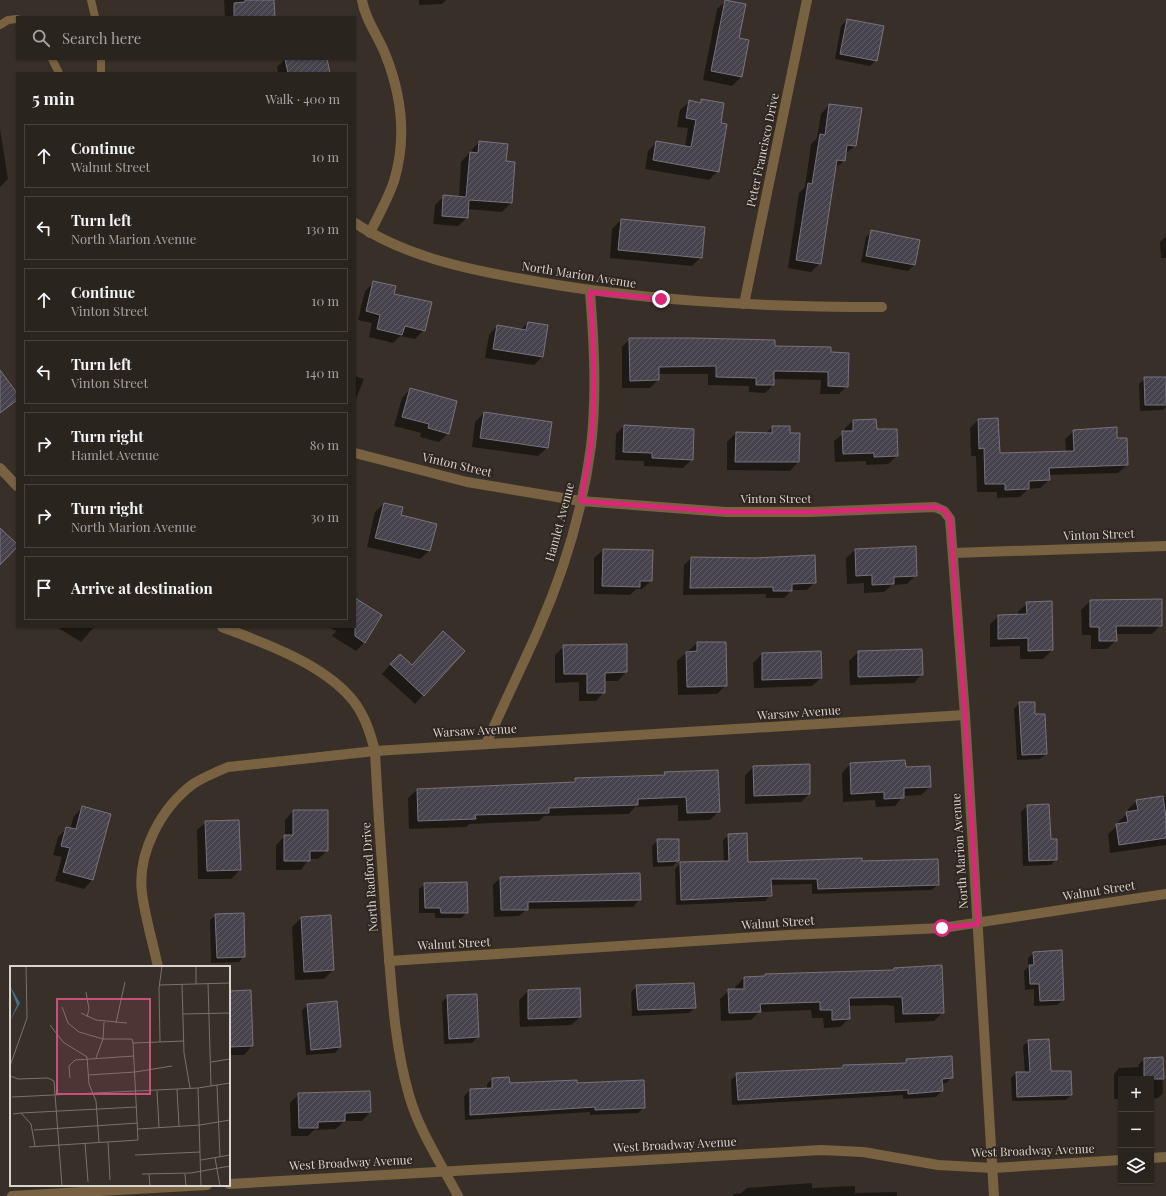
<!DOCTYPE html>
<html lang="en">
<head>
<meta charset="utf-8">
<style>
	:root { --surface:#2a241e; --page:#322c27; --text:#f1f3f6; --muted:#a5a4a4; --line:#46413c }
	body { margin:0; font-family:"Playfair Display",serif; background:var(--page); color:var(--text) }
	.controls { position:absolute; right:12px; bottom:12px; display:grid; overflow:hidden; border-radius:0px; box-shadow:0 1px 3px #0004 }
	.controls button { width:36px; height:36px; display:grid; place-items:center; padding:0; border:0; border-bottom:1px solid var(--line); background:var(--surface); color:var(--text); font:20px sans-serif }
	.stop { position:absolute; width:12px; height:12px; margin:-9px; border:3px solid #db2777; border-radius:50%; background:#fff }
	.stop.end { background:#db2777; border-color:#fff; box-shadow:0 1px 4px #0008 }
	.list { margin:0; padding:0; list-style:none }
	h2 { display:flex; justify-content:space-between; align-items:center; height:52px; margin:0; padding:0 16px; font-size:17px }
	h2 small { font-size:13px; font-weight:400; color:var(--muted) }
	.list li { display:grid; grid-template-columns:26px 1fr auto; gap:12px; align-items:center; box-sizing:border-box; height:64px; margin:0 8px 8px; padding:0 8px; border:1px solid var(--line); border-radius:0px }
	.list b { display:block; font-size:15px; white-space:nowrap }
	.list p { margin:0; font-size:13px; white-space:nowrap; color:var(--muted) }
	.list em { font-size:13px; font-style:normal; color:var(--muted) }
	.icon { flex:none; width:22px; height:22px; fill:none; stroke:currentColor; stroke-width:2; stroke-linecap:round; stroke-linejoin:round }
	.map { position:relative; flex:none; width:1166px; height:1196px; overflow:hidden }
	.search { position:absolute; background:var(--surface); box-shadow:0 1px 3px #0004; left:16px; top:16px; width:340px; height:44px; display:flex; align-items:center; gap:10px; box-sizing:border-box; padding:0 14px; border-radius:0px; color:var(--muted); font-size:15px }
	.panel { position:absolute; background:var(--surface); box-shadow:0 1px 3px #0004; left:16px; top:72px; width:340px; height:556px; border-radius:0px }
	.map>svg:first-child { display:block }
</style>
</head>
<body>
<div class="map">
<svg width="1166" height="1196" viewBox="0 0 1166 1196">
	<defs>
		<pattern id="building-hatch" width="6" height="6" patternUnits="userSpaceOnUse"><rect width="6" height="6" fill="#47434d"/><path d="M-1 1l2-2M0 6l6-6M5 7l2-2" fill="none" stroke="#615d66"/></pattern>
	</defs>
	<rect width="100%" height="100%" fill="#383028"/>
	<!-- shadow -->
	<g fill="#0007">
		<path d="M224,0H273L274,17H225Z"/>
		<path d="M419,0H446L442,4L419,5Z"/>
		<path d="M726,1L738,38L748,40L741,77L732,86L703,80L717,9Z"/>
		<path d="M847,20L876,60L870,66L835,59L841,26Z"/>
		<path d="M285,59H326L329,73H278L277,67Z"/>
		<path d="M702,100L720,123L718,171L709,180L645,169L648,151L657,142L685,147L688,128L677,127L680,110L689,102L699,103Z"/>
		<path d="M829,105L855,146L845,154L844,161L834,169L820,263L811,272L788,268L799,193L805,187L811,144L817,138L821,114Z"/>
		<path d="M0,129L8,179L0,187Z"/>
		<path d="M479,142L505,162L514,163L511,203L502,212L467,209V218L458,226L433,224L435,205L444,196L459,197L461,162Z"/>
		<path d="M621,220L701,257L692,266L610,258L612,229Z"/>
		<path d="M872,232L918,240L914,265L908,271L861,262L866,237Z"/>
		<path d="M1166,236V258H1161L1160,242Z"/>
		<path d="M374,282L393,294L424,330L415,339L400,336L393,343L369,337L372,323L358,320L365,291Z"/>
		<path d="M528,323L542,357L534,365L485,358L489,335L497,326L520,330Z"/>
		<path d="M630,339L774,347L830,353L847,386L839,394H820L821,380L773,379V385L765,393L749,392V386L708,385V374H658V380L650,388H622V347Z"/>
		<path d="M355,376L364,379L355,401Z"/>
		<path d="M1145,378H1166V407L1163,410L1140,411L1139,384Z"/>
		<path d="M410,389L448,433L439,442L420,437L421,433L394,426L402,398Z"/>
		<path d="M484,413L547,448L538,456L472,447L475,422Z"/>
		<path d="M978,420L999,454L1066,453L1065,439L1074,431L1116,439L1127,465L1118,473L1049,475V480L1040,488L1028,489L1020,497L997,498V492H977L976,456H971L970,428Z"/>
		<path d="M853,421L876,430L897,456L888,464L866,465V461L835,462L834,441L845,432L844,429Z"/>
		<path d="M624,426L692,459L683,468L644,466V461L615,460L616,434Z"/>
		<path d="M772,427H789V434L798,462L790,471L727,470V442L736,433L765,434Z"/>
		<path d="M384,504L400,516L435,524L429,551L420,559L367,547L375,512Z"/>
		<path d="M603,550L651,581L642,589H636L630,595L594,594V558Z"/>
		<path d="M855,550L916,575L907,584L892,585L884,592L864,593V583L847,584L846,558Z"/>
		<path d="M691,558L815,582L807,590H792L784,598H766V594L683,595L684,565Z"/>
		<path d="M355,599L365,642L356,651L332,636L336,631L329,627H355Z"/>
		<path d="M1161,600V625L1152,634H1115L1116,640L1107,649H1091V635H1082L1081,610L1090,601Z"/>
		<path d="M1027,603L1052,650L1043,659H1020V646L990,647V624L999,616L1018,615V612Z"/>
		<path d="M57,627H94L81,642Z"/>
		<path d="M697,643L726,685L717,694L678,695L677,661Z"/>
		<path d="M626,645V672L618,681H604V692L596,701H579V682L555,683V655L564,646Z"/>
		<path d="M921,650L922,674L914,683L850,685L849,661L858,652Z"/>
		<path d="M762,654L821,678L812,686L754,688L753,663Z"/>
		<path d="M391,664L423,695L415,704L382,674Z"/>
		<path d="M1019,703L1034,715L1046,754L1040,759L1017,760L1014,709Z"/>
		<path d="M850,764L905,768L930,787L921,795L903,796L895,806L876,807L875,800L843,802L842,773Z"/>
		<path d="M753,767L809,794L801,802L745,804V776Z"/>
		<path d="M665,773L719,811L710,820L678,821V805L635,807L629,814L544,816L539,821L469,824L466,827L409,829L408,798L417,790L571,783L575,779L661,776Z"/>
		<path d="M1166,797V845L1110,853L1108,834L1118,825V822L1128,813V809L1137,801Z"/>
		<path d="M1048,805L1050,840L1056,859L1051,865L1023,866L1021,812L1027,806Z"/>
		<path d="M83,807L110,814L92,880L84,889L55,881L62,857L53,855L58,837L67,828L70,829L74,816Z"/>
		<path d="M293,811L327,851L318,859H309L301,870H276V845L285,836V820Z"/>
		<path d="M206,822L240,870L231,879H198L197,830Z"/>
		<path d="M729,835L747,863L861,862L938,884L932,890L812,894V884L770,885L771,895L765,901L676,905L675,869L680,863L724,862L723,840Z"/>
		<path d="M658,840L678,860L673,866L653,867L652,846Z"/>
		<path d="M500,878L640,899L633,907L527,909L519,916L494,917L493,885Z"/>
		<path d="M425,884L467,912L461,918H435V913H419V889Z"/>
		<path d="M216,915L244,956L239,962L211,963L210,920Z"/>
		<path d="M301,918L333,970L324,979L295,980L292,927Z"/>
		<path d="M1034,953L1063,1000L1057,1005L1034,1006V989L1025,990L1024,971L1028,967V958Z"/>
		<path d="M941,966L943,1012L934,1021L895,1023L894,1006L886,1005L848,1006L849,1019L840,1027L824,1028L823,1018H812L811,1010L759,1012L751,1020L721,1021L720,999L729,990H736L735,987L744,978L763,977L765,975L892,971L894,969Z"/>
		<path d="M637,986L695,1007L689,1013L632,1016L631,992Z"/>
		<path d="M579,989L580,1017L571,1025L520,1027L519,1000L528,991Z"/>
		<path d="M229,992L252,1046L244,1055H229Z"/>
		<path d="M448,996L478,1037L472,1043L444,1044L442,1002Z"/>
		<path d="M307,1005L340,1047L335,1053L306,1055L302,1011Z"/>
		<path d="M1028,1041L1050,1072L1071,1095L1066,1100L1012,1101L1011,1078L1016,1073H1025L1023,1046Z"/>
		<path d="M1162,1058L1163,1093L1158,1098L1151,1099V1079H1121V1099H1114V1074L1119,1068L1139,1067L1138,1065L1144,1059Z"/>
		<path d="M906,1060L952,1077L946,1083H941L942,1091L936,1097L903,1099V1095L732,1105L731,1080L737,1074L840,1069L844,1066L903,1064Z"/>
		<path d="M492,1079L509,1084H576L644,1107L638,1113L590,1115V1112L465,1120L464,1096L470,1090H487V1084Z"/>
		<path d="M299,1094L370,1112L362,1121H344L336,1129L314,1130L308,1136H291L290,1103Z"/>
		<path d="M812,1183V1188L855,1186V1193L897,1192V1196H732L734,1194L741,1193L747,1188Z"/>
	</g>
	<!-- building -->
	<g fill="url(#building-hatch)" stroke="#77737e">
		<path d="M245,0H274L275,17H234V3L245,2Z"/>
		<path d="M725,0L746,4L739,38L749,40L742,77L711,71Z"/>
		<path d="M847,19L884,26L877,61L840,54Z"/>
		<path d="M285,59H327L330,73H288Z"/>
		<path d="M701,99L724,103L721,123L727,124L719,172L653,160L656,141L691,147L696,120L686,118L689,100L701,103Z"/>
		<path d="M829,104L862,108L856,146L847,145L845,161L837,160L821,264L796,260L808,183L812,184L820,134L825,135Z"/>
		<path d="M479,141L508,144L506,161L515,162L512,203L469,200L468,218L442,216L443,195L466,197L470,152L478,153Z"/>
		<path d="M621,219L705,227L702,258L618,250Z"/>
		<path d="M871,230L920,240L915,265L866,256Z"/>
		<path d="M373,281L396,286L394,294L432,302L425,331L405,326L402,335L377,329L380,315L366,311Z"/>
		<path d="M528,322L548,325L543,357L493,349L497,325L526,330Z"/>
		<path d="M629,338H692L775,340V346L831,347V352L849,353L848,387L828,386V372L774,371V385H756V378L716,377V366L659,367V380L630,381Z"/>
		<path d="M0,370L17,393V400L0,413Z"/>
		<path d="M1144,377H1166V405H1145Z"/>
		<path d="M410,388L457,401L449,434L428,428L429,424L402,417Z"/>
		<path d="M484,412L552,422L548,448L480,438Z"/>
		<path d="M998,418L1000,453L1074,451L1073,430L1117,427V438H1127L1128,465L1049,468L1050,480L1029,481V489L1005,490V484H985L984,448L979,449L978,419Z"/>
		<path d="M876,419L877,429H897L898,456L874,457V453L843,454L842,431H853V420Z"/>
		<path d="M624,425L694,429L693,460L652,458V453L623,452Z"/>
		<path d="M772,426H790V433H800L799,462H735L736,432L772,433Z"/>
		<path d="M384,503L403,507L401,515L437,524L430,551L375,538Z"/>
		<path d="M0,528L17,544V547L0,565Z"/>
		<path d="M916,546L917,576L894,577V584L872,585V575L856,576L855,549Z"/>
		<path d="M603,549L653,550L652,581H640V587L602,586Z"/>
		<path d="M815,555L816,583L792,584V591H773V587L690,588L691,557L755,558Z"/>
		<path d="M355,598L382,615L365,643L355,636Z"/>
		<path d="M1162,599V626H1116L1117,641H1099V627H1090V600Z"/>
		<path d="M1052,601L1053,650L1028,651V638L998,639V615L1027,614L1026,602Z"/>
		<path d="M443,631L465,651L424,696L390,664L400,654L412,665Z"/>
		<path d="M697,642H726L727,686L687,687L686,652L697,651Z"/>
		<path d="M627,644V672L605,673V693H587V674H564L563,645Z"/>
		<path d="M922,649L923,675L858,677V651Z"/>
		<path d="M821,651L822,678L762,680V653Z"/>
		<path d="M1019,702H1035V714H1045L1047,754L1022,755Z"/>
		<path d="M905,760L906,767L930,766L931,787L904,788V798L884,799V792L851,794L850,763Z"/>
		<path d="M810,764V794L754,796L753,766Z"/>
		<path d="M718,770L720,812L687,813L686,797L638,799V805L549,808V813L475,815L476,819L418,821L417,789L575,782V778L665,775L664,772Z"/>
		<path d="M1163,796L1166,817V838L1119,845L1116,824L1128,822L1126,812L1138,810L1136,800Z"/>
		<path d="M1049,804L1051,839H1057V860L1029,861L1027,805Z"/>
		<path d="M82,806L111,814L93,880L63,872L70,848L61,846L66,827L76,829Z"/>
		<path d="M293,810H328V851H310V861H284V835H293Z"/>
		<path d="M239,820L241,870L207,871L205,821Z"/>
		<path d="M747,833L748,862L862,858V861L938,859L939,885L818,889L817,879H771L772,896L681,900L680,862L729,861L728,834Z"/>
		<path d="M657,839H679V861L658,862Z"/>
		<path d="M640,873L641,900L528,902V910H501L500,877Z"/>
		<path d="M467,882L468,913H441L440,908H425L424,883Z"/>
		<path d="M244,913L245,957L217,958L215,914Z"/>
		<path d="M331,915L334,970L304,972L301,917Z"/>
		<path d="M1062,950L1064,1000L1040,1001L1039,984H1030L1029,965H1034L1033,952Z"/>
		<path d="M942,965L944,1013L903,1014L902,997H895L849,998L850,1019L832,1020V1010H820V1002L760,1004L761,1012L729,1013L728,989H744V977L765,976V974L894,970V968Z"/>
		<path d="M694,983L696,1008L638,1010L636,985Z"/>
		<path d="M580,988L581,1017L528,1019V990Z"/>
		<path d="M251,990L253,1046L229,1047V991Z"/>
		<path d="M477,994L479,1037L449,1039L447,995Z"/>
		<path d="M337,1001L341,1047L311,1050L307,1004Z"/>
		<path d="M1049,1039L1051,1071H1071L1072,1095L1017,1097L1016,1072H1030L1028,1040Z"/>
		<path d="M952,1056L953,1078L942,1079L943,1091L908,1094V1090L738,1100L736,1073L843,1068V1065L906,1063V1059Z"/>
		<path d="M1163,1057L1164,1079H1144V1058Z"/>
		<path d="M509,1077L510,1083L577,1080V1083L644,1080L645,1108L595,1110V1107L470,1115V1089L492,1088V1078Z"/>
		<path d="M370,1091L371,1112L345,1113V1121L318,1122V1128H299L298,1093Z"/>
	</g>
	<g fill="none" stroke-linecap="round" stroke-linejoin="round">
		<!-- lane -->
		<g stroke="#786241" stroke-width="8">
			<path d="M91,0L95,17"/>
			<path d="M0,25L8,20L17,19"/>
			<path d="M52,59L59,73"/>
			<path d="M101,73V59"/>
		</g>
		<!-- street -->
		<g stroke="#786241" stroke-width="10">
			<path d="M362,0C365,20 379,37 386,56C402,97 407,138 394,181C388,199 378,216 370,233"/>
			<path d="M355,223C403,255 461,268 517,278C638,301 760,307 882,307"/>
			<path d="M744,304L807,0"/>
			<path d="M355,453L467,482L581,501L726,512H810L935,507L944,511L950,519L965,715L994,1196"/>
			<path d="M0,468L17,486"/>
			<path d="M953,553L1166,546"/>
			<path d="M222,627C264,643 321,663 351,698C364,713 370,732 375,751C378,815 383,880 388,945C392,994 395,1047 409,1095C419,1131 441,1163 458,1196"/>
			<path d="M486,744C503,705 522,667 539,628C564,571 583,508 591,446C597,395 594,342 590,292"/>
			<path d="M389,961L788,935L942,928L1166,894"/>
			<path d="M158,967C153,943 145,917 142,893C137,853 161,808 193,784C204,777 216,772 228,767L375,751L965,715"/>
			<path d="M1151,1158L1166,1157"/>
			<path d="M229,1184L821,1150L863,1152L938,1165L993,1168L1121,1160"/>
			<path d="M12,1196L207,1185"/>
		</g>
	</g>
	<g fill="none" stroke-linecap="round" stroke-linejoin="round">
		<!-- route -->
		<path stroke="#db2777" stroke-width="5" d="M661,299L590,292C594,342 596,393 591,444C589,463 584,482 581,501L726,512H810L936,507L944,510L950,519L965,715L978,924L942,928"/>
	</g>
	<g text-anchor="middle" stroke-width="4" stroke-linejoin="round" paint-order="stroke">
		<!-- street labels -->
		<g font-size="12" fill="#d9d4cf" stroke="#2e261f">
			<text transform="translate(763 150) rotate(-78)" y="4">Peter Francisco Drive</text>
			<text transform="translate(579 275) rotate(9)" y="4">North Marion Avenue</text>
			<text transform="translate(457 465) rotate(13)" y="4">Vinton Street</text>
			<text x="776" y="503">Vinton Street</text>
			<text transform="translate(560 522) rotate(-75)" y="4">Hamlet Avenue</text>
			<text transform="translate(1099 535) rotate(-2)" y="4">Vinton Street</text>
			<text transform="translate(799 713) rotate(-4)" y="4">Warsaw Avenue</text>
			<text transform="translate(475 731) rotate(-3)" y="4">Warsaw Avenue</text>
			<text transform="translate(960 851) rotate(-94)" y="4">North Marion Avenue</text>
			<text transform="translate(370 877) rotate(-94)" y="4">North Radford Drive</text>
			<text transform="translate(1099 891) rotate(-9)" y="4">Walnut Street</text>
			<text transform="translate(778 923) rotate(-4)" y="4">Walnut Street</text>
			<text transform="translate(454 944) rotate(-3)" y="4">Walnut Street</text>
			<text transform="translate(675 1145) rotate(-3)" y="4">West Broadway Avenue</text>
			<text transform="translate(1033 1151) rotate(-2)" y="4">West Broadway Avenue</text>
			<text transform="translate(351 1163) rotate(-3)" y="4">West Broadway Avenue</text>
		</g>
	</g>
	<!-- overview -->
	<g transform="translate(10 966)">
		<rect width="220" height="220" fill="#383028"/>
		<path d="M0,20L10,37L0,55L7,39Z" fill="#3f7286"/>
		<path fill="none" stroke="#78726b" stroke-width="1" d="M186,0V18M198,17L201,120M172,18L174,87L180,122M149,19L220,17M76,26L79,43L77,51M52,41L58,57L69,66L93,73H122L123,77M71,47L86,54L117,57M173,48L220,47M106,57L115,16M40,59L53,76L77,91L79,118L86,135L89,176M150,76L149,22L152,0M123,77L174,75M86,92L93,73L94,56M201,96L220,93M0,100L17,52L16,0M78,109L125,106L162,100M0,110L8,113L38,112L44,115L52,220M60,112L59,100L65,94L124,90M207,119L210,191M167,123L169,160M147,125L149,161M2,131L188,122M11,147L127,141M3,148L11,147L21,158L25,180M128,163L190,159L220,154M24,164L128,157M98,176L100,214M75,177L78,216M19,181L128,174L123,77M125,189L190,186M205,192L210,220M191,194L220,189M132,208L181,207L220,200M139,208L140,220M175,208L176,220M191,220L188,122L220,117"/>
		<path fill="#c9507e" fill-opacity="0.15" stroke="#c9507e" stroke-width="2" d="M47,33H140V128H47Z"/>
		<rect width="220" height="220" fill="none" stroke="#d9d4cf" stroke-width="2"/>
	</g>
</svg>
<div class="controls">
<button>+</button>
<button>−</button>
<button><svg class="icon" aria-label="layers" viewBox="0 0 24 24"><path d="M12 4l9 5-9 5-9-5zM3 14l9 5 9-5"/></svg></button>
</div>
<div class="stop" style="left:942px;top:928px"></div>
<div class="stop end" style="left:661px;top:299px"></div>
<div class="search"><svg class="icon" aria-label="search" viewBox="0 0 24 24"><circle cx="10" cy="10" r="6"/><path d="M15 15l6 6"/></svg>Search here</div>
<section class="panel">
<h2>5 min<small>Walk · 400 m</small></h2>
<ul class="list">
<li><svg class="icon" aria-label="ahead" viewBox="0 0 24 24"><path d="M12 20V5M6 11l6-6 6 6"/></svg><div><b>Continue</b><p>Walnut Street</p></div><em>10 m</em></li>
<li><svg class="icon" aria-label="left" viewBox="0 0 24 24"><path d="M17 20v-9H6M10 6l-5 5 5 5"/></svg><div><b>Turn left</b><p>North Marion Avenue</p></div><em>130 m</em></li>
<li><svg class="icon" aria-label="ahead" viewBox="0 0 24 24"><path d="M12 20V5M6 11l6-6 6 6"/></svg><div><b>Continue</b><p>Vinton Street</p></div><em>10 m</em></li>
<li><svg class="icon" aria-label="left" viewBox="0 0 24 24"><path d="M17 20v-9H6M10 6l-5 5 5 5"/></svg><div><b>Turn left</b><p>Vinton Street</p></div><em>140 m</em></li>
<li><svg class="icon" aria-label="right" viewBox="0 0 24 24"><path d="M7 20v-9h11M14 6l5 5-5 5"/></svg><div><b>Turn right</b><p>Hamlet Avenue</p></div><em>80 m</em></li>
<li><svg class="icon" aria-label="right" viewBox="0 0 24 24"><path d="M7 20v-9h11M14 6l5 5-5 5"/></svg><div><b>Turn right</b><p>North Marion Avenue</p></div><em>30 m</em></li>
<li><svg class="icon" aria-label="arrive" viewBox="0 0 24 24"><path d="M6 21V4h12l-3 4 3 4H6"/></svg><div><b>Arrive at destination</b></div></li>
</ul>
</section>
</div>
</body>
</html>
